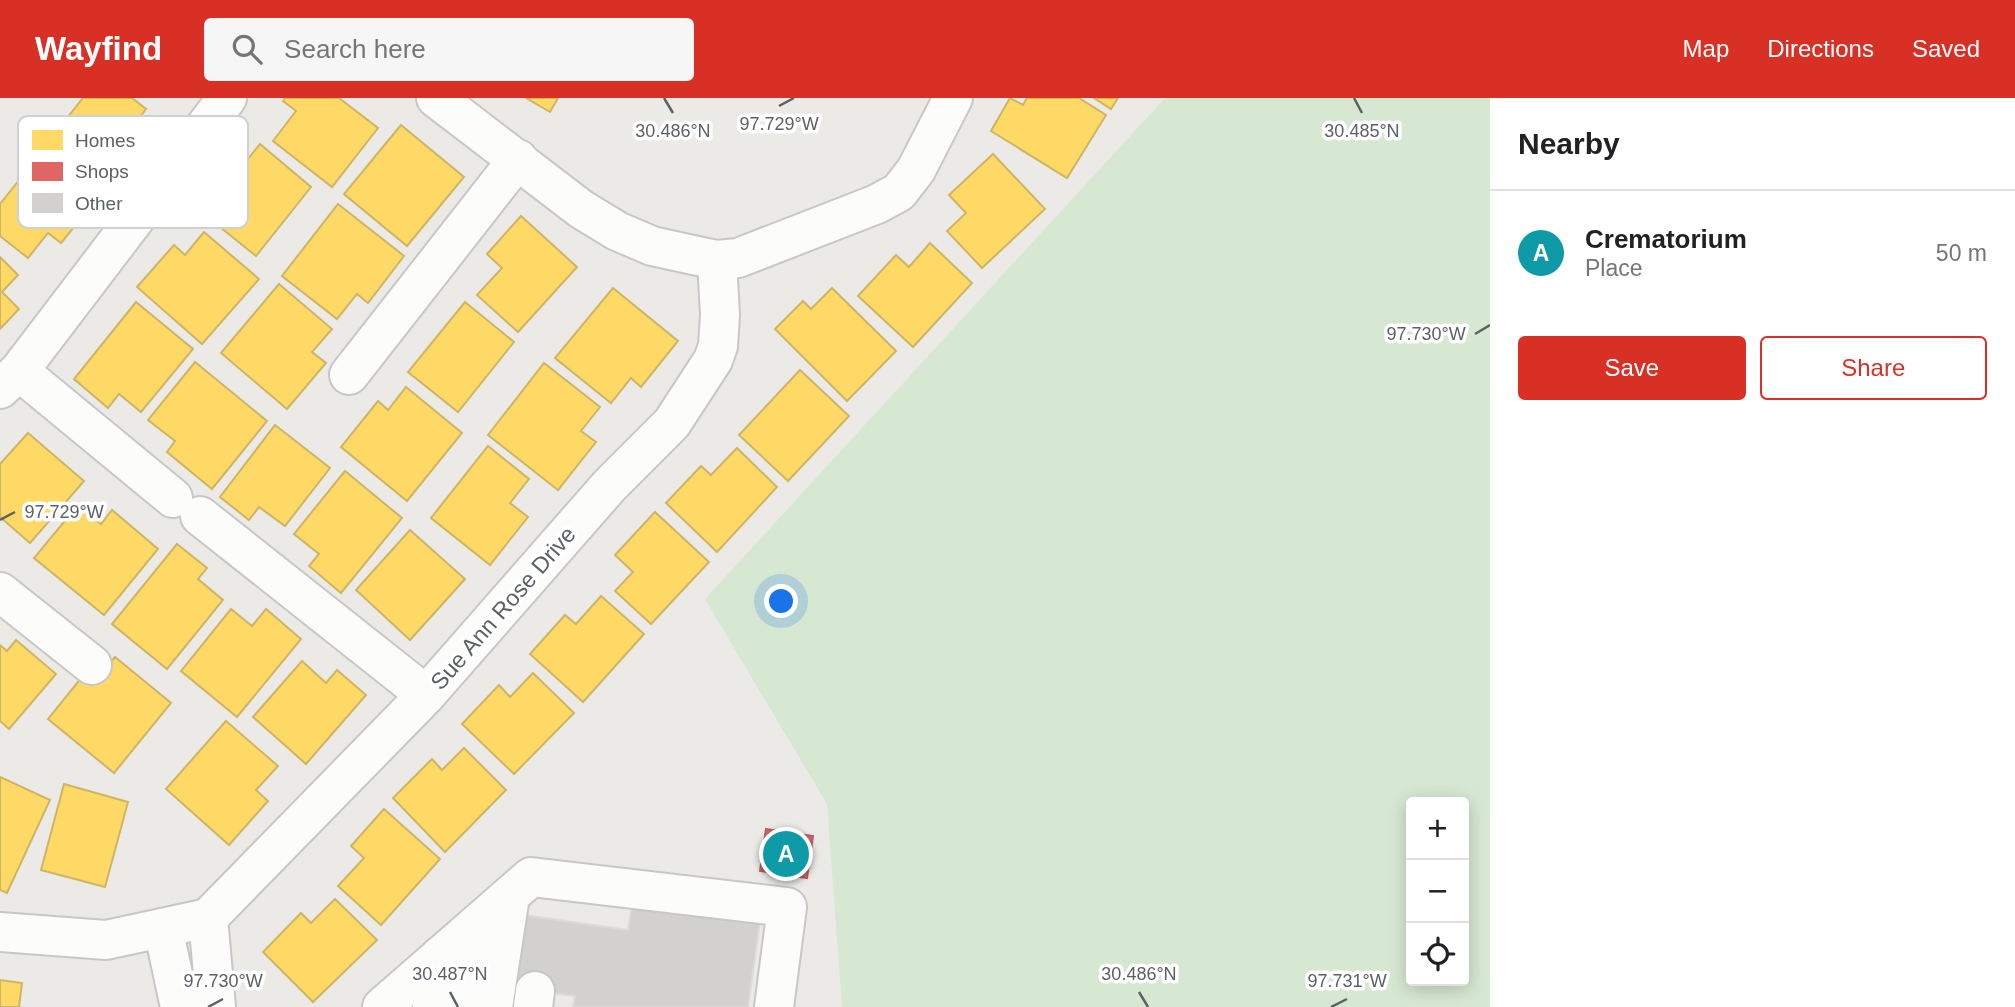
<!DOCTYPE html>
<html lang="en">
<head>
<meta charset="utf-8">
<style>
	:root { --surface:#fff; --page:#f6f6f6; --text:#202124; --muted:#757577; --line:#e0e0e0; --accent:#d93025 }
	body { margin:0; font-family:Helvetica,sans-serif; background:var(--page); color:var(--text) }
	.controls { position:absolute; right:21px; bottom:21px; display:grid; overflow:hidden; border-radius:7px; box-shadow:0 4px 18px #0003 }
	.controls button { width:63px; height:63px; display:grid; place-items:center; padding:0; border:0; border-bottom:2px solid var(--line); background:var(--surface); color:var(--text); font:35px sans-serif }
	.you { position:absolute; left:782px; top:504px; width:24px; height:24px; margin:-18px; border:5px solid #fff; border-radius:50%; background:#1a73e8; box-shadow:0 0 0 10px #1a73e833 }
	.badge { display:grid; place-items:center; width:46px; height:46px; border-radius:50%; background:var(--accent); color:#fff; font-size:23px; font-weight:700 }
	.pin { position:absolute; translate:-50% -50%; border:4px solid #fff; box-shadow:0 2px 7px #0006 }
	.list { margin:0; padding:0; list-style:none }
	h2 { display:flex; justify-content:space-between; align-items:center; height:91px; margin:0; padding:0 28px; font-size:30px }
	h2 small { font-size:23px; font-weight:400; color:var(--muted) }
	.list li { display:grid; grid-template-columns:46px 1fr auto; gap:21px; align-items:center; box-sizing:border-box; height:126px; padding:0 28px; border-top:2px solid var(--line) }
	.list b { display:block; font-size:26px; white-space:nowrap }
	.list p { margin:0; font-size:23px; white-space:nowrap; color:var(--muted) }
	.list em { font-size:23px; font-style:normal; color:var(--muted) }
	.actions { display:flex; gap:14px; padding:21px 28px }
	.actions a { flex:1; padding:16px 0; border:2px solid var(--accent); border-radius:7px; text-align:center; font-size:24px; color:var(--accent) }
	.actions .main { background:var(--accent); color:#fff }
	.icon { flex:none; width:38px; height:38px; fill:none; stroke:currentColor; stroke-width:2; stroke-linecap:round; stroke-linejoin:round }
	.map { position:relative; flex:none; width:1490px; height:909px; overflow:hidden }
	header { display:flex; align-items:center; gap:42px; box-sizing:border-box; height:98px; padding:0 35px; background:var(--accent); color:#fff }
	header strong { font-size:33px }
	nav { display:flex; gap:38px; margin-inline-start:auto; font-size:24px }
	.search { width:490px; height:63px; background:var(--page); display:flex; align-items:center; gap:18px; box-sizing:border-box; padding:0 24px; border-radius:7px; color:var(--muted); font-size:26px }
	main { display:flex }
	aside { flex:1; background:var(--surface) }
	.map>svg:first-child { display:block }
</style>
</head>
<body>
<header>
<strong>Wayfind</strong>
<div class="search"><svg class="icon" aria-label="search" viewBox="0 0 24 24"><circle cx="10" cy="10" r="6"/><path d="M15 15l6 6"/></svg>Search here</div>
<nav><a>Map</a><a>Directions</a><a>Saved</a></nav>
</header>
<main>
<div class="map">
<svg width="1490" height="909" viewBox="0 0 1490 909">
	<rect width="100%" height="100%" fill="#eceae6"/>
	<!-- green -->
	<path fill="#d6e7d2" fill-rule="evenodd" d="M1165,0H1490V909H842L827,706L705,501ZM1411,704H1464V883H1411Z"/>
	<!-- homes -->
	<g fill="#ffd966" stroke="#ceb566" stroke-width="2">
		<path d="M83,0H132L146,11L125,39L136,48L100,93L44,49Z"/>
		<path d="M285,0H339L378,30L332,89L273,43L296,13L283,3Z"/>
		<path d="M526,0H558L550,14Z"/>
		<path d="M1010,0L1023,7L1027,0H1079L1106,17L1067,80L991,33Z"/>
		<path d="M1094,0H1118L1111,11Z"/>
		<path d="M401,27L464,79L407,148L344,96Z"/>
		<path d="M260,46L311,89L256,158L204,116Z"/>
		<path d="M993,56L1045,111L982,170L947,133L966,115L949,97Z"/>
		<path d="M39,57L96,102L61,145L48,135L28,160L0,138V106Z"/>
		<path d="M338,106L404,158L368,205L357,196L337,221L282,178Z"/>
		<path d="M521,118L577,169L518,234L477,197L502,170L487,156Z"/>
		<path d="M204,134L259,181L202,246L137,189L174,147L185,157Z"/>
		<path d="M930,145L972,185L913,249L858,198L896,157L909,169Z"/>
		<path d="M0,159L18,177L2,194L19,211L0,231Z"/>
		<path d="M279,186L332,231L312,254L326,265L287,311L221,255Z"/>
		<path d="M613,190L678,243L641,289L631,280L611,305L555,260Z"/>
		<path d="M832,190L896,253L847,303L775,231L803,203L811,211Z"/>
		<path d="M136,204L193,251L141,314L119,296L108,310L74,281Z"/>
		<path d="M465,204L514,244L458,314L408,274Z"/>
		<path d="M195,264L267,323L212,391L167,354L175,343L148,322Z"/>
		<path d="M544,265L600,309L581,333L596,344L558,392L488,337Z"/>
		<path d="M800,272L849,318L788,383L739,337Z"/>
		<path d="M406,289L462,335L407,403L341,349L378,303L388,312Z"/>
		<path d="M275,327L330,370L285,428L259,409L249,422L220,399Z"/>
		<path d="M28,335L84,383L30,445L0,419V366Z"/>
		<path d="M488,348L529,381L510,405L528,419L490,467L431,420Z"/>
		<path d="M737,350L777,389L717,454L666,405L701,368L711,377Z"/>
		<path d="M345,373L402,420L341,495L309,468L319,456L294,436Z"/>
		<path d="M78,407L101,426L112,412L158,451L104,517L34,460Z"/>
		<path d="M655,414L709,464L651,526L615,493L633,474L615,457Z"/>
		<path d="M410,432L465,481L410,542L356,492Z"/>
		<path d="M177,446L207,470L198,481L223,502L167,571L112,526Z"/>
		<path d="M601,498L644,536L583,604L530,556L565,517L576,526Z"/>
		<path d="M231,511L252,528L266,511L301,541L237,619L181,573Z"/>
		<path d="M16,542L56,576L9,631L0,623V547L7,553Z"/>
		<path d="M115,559L171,605L114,675L48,621L82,579L92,587Z"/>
		<path d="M302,563L326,585L337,572L366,597L306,666L253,619Z"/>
		<path d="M533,575L574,615L514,676L462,626L499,587L510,599Z"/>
		<path d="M226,623L278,668L256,692L268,703L229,747L166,691Z"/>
		<path d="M464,650L506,692L445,754L393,700L432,661L442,672Z"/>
		<path d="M0,679L50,702L7,795L0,792Z"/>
		<path d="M64,686L128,704L105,789L41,772Z"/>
		<path d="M384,711L440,761L381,827L338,788L364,760L351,748Z"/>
		<path d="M335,801L377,842L313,904L263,854L301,815L311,825Z"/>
		<path d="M0,882L22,885L19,909H0Z"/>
	</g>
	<!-- shops -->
	<path fill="#e06666" stroke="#b86466" stroke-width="2" d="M766,731L813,738L807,780L760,773Z"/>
	<!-- building -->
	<path fill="#d2d1cf" stroke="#dcdad6" stroke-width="2" d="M634,797L761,815L748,909H573L575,898L506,889L516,816L628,832Z"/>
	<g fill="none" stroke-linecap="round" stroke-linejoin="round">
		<defs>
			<g id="minor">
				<path d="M436,0L581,111L617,133L652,148L693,157L717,162L738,160L877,106L899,94L916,72L953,0"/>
				<path d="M19,273L173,400"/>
				<path d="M349,277L518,61"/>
				<path d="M0,291L19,273L227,0"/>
				<path d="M200,418L426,597"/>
				<path d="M0,494L92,567"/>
				<path d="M208,820L426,597L610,387L672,325L713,262L718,248L720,217L717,162"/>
				<path d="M208,820L216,909"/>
				<path d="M163,830L180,909"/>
				<path d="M0,834L106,842L208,820"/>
				<path d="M382,909L531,779L787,809L774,909"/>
				<path d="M432,909L440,858"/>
				<path d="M461,909L475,828"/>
				<path d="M493,909L510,798"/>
				<path d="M533,909L535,893"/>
			</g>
		</defs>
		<!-- minor casing -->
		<use href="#minor" stroke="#c8c7c7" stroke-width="42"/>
		<!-- minor -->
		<use href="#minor" stroke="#fcfcfb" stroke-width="38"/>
	</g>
	<!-- ticks -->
	<path fill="none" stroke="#5c6165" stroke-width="2.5" d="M664,0L673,15M1354,0L1362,15M779,8L794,0M1475,236L1490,227M0,422L15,414M450,894L458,909M1139,894L1148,909M208,909L223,901M1331,909L1347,901"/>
	<g text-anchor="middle" stroke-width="7" stroke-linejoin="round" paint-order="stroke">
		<!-- street labels -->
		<g font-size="23" fill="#5c6165" stroke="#fff">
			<text transform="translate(503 510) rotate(-49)" y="8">Sue Ann Rose Drive</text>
		</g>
	</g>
	<!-- legend -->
	<rect x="18" y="18" width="230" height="112" rx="10" fill="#fff" stroke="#ced0d1" stroke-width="2"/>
	<rect x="32" y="32" width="31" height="20" fill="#ffd966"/>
	<rect x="32" y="64" width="31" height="19" fill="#e06666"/>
	<rect x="32" y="95" width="31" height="20" fill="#d2d1cf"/>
	<g font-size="19" fill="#5c6165">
		<text x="75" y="49">Homes</text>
		<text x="75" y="80">Shops</text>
		<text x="75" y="112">Other</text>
	</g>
	<g font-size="18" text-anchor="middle" fill="#5c6165" stroke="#fff" stroke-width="7" stroke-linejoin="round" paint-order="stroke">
		<text x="779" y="32">97.729°W</text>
		<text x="673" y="39">30.486°N</text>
		<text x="1362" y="39">30.485°N</text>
		<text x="1426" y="242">97.730°W</text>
		<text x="64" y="420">97.729°W</text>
		<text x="450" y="882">30.487°N</text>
		<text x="1139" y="882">30.486°N</text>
		<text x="223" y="889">97.730°W</text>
		<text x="1347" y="889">97.731°W</text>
	</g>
</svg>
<div class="controls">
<button>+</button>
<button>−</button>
<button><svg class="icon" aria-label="locate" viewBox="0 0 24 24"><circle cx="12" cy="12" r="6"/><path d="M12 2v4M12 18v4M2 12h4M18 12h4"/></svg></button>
</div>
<div class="you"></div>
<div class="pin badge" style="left:786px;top:756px;background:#0f9aa8">A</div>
</div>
<aside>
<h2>Nearby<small></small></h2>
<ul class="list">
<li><span class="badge" style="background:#0f9aa8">A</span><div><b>Crematorium</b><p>Place</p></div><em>50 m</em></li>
</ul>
<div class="actions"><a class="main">Save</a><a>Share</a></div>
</aside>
</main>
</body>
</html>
